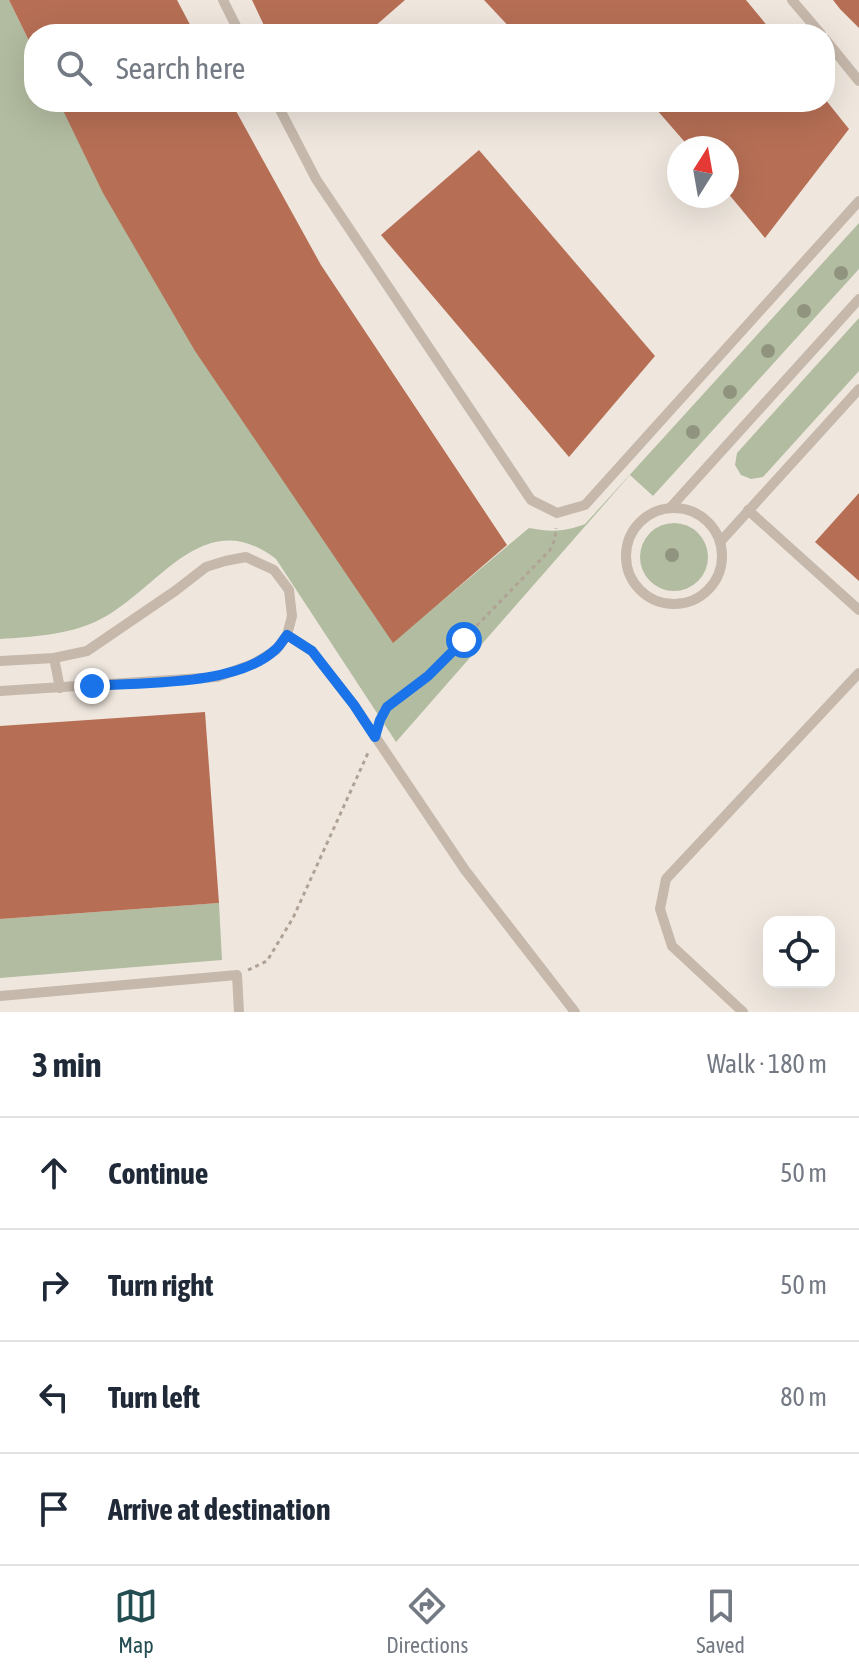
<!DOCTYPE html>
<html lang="en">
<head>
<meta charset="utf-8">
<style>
	:root { --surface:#fff; --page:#f6f6f7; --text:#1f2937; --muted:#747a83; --line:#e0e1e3; --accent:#244d51 }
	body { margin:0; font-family:"Asap Condensed",sans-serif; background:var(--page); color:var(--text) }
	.controls { position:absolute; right:24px; bottom:24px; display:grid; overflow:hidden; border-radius:16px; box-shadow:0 8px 32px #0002 }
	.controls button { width:72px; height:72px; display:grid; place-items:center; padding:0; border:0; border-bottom:2px solid var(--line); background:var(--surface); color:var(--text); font:40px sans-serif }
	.compass { position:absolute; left:667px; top:136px; width:72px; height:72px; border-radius:50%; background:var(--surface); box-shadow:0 8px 32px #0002; rotate:11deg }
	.stop { position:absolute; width:24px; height:24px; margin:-18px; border:6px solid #1a73e8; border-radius:50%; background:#fff }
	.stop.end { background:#1a73e8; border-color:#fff; box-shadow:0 2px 8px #0008 }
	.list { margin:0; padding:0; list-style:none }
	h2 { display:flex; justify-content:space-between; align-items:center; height:104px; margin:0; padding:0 32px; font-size:34px }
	h2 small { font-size:26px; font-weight:400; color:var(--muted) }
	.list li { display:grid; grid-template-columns:52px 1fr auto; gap:24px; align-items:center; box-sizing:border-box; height:112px; padding:0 32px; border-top:2px solid var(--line) }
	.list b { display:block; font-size:30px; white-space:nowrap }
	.list em { font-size:26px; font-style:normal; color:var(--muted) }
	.icon { flex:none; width:44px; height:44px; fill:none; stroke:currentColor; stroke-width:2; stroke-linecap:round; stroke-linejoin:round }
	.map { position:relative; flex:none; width:859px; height:1012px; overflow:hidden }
	.search { position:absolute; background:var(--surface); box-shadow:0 8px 32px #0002; left:24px; right:24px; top:24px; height:88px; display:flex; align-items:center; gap:20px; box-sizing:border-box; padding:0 28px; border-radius:32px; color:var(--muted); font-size:30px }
	.sheet { height:552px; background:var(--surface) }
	nav { display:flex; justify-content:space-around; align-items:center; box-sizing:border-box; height:112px; border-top:2px solid var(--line); background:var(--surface); font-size:22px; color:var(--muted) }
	nav a { display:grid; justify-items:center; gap:4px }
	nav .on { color:var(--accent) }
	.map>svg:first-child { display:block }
</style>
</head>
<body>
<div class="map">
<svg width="859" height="1012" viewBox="0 0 859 1012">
	<rect width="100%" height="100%" fill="#efe7de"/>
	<!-- green -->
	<g fill="#b2bca0">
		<path d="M0,0H9L34,51V102H59L393,642L529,528C551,532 564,532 585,524L859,223V269L653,496L630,475L396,742L276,559C202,502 158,592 97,621C67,635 32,637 0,639Z"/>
		<path d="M859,318V371L763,477L751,479L741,475L735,465L737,453Z"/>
		<circle cx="674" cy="557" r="34"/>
		<path d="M219,903L222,960L0,978V919Z"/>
	</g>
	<!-- building -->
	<g fill="#b66f55">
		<path d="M9,0H177L195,34H34V51Z"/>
		<path d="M252,0H405L366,34H268Z"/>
		<path d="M484,0H746L774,34H516Z"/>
		<path d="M833,0H859V28L840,9Z"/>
		<path d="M825,99L849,129L765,238L727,192V148H690L650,102H825Z"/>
		<path d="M59,102H231L321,265L507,545L393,643L195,351L103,193Z"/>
		<path d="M479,150L655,356L569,457L381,235Z"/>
		<path d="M859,493V581L815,542Z"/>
		<path d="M205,712L219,903L0,919V726Z"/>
	</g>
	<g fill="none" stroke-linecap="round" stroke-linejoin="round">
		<!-- path -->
		<g stroke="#b1a296" stroke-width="3" stroke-dasharray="4 4" stroke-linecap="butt">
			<path d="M380,720L387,707L428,676L550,550L555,539L556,528"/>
			<path d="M248,970L267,961L293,918L368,753"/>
		</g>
		<!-- lane -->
		<g stroke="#c6b8ab" stroke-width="10">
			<path d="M223,0L240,34"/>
			<path d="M792,0L821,34"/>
			<path d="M825,39L859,81"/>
			<path d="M276,102L316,179L531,500L557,513L585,505L859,201"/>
			<circle cx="674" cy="556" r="48"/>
			<path d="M670,508L859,299"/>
			<path d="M748,510L859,610"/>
			<path d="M721,541L859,389"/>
			<path d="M287,635L312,651L354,705L465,870L575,1012"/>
			<path d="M54,658L60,688"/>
			<path d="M0,661L54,658L87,651L175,591L206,567L225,561L246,557L274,570L289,590L292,616L287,635L276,650L253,664L217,677L0,691"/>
			<path d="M0,996L237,975L239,1012"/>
			<path d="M743,1012L672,946L660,909L666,879L859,673"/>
		</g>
	</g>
	<!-- trees -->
	<g fill="#90947e">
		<circle cx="841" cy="273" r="7"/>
		<circle cx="804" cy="311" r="7"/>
		<circle cx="768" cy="351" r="7"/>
		<circle cx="730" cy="392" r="7"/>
		<circle cx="693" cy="432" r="7"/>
		<circle cx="672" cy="555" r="7"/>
	</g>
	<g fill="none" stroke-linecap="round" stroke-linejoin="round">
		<!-- route -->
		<path stroke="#1a73e8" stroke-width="10" d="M92,686C144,682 236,686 275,650C280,646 283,640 287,635L312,651L354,705L375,737L380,720L387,707L428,676L464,640"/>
	</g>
</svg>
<div class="controls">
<button><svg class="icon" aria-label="locate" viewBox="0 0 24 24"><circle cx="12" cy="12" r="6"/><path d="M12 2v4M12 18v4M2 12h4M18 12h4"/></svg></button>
</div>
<svg class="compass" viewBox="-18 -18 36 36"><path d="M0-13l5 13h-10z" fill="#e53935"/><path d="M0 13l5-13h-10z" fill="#747a83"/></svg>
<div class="stop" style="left:464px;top:640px"></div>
<div class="stop end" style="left:92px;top:686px"></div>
<div class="search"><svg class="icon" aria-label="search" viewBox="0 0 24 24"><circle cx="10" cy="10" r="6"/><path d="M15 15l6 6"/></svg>Search here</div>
</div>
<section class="sheet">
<h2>3 min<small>Walk · 180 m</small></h2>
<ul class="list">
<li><svg class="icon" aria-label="ahead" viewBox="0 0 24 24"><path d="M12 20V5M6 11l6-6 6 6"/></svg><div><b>Continue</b></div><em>50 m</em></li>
<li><svg class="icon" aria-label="right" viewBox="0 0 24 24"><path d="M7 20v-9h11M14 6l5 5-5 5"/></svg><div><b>Turn right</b></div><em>50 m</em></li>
<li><svg class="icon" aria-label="left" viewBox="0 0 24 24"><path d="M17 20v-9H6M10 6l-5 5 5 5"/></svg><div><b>Turn left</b></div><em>80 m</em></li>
<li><svg class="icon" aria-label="arrive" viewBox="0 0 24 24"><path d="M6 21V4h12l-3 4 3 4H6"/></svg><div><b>Arrive at destination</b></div></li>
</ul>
</section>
<nav>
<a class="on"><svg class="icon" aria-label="map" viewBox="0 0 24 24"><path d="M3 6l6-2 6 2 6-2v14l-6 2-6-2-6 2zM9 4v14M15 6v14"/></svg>Map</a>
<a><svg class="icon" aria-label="directions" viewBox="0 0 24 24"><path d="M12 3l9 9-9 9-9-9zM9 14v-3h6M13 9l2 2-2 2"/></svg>Directions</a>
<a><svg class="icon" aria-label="saved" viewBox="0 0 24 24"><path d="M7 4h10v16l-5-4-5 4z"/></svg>Saved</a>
</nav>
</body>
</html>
